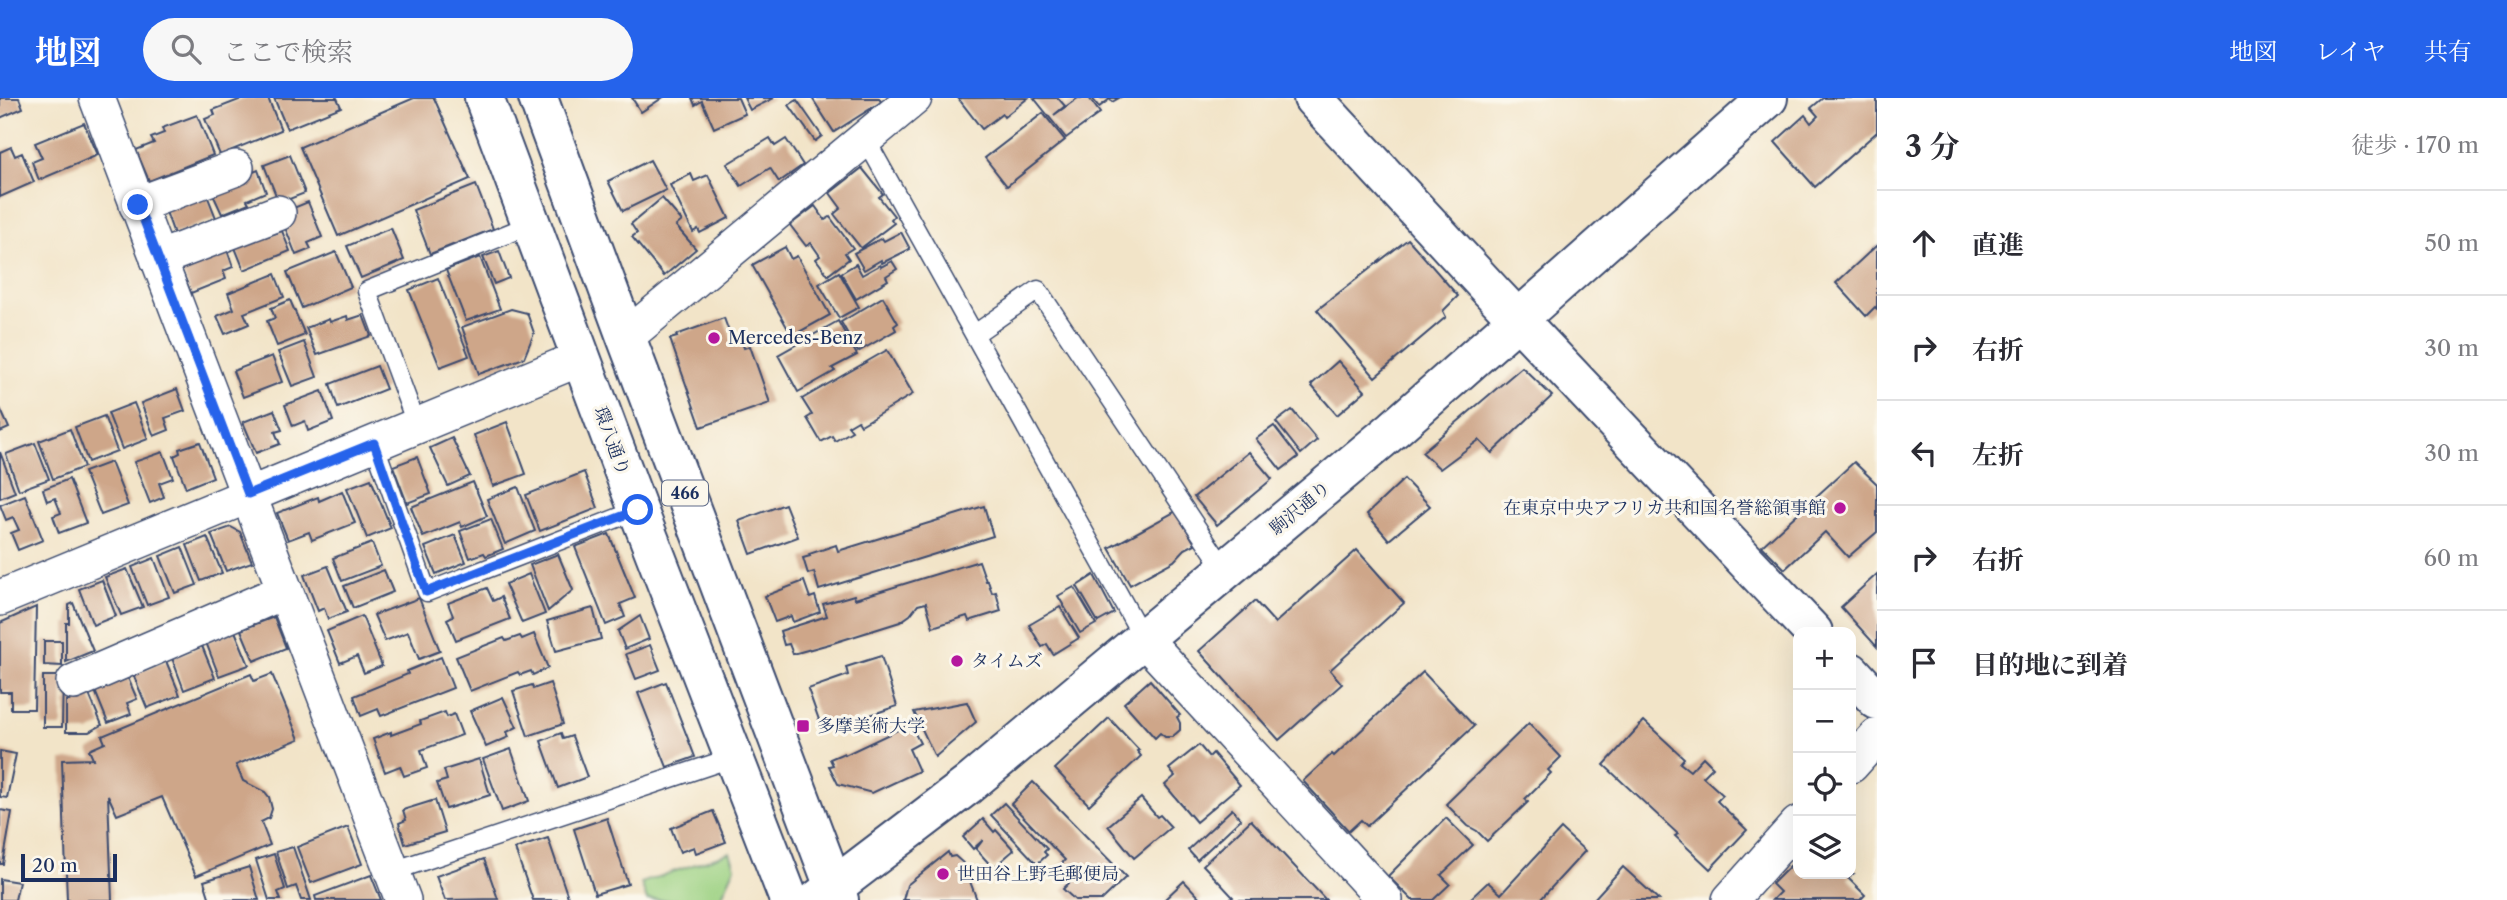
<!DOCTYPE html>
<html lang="ja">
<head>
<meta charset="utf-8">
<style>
	:root { --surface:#fff; --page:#f7f7f7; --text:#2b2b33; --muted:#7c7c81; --line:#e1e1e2; --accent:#2563eb }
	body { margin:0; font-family:"Libre Caslon Text","Noto Serif JP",serif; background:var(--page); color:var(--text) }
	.controls { position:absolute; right:21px; bottom:21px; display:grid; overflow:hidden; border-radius:14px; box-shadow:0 7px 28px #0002 }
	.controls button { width:63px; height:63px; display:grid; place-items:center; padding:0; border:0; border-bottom:2px solid var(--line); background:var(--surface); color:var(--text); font:35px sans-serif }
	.scale { position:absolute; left:21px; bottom:18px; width:96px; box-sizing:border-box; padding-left:7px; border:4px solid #1b2f5e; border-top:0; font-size:19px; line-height:24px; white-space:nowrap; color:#1b2f5e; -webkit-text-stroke:5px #fbf7ec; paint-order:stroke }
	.stop { position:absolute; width:21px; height:21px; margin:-16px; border:5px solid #2563eb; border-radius:50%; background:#fff }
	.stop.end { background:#2563eb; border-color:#fff; box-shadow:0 2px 7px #0008 }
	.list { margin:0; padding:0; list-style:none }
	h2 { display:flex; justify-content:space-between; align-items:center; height:91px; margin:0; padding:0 28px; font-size:30px }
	h2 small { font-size:23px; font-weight:400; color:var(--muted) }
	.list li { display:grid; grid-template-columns:46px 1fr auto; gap:21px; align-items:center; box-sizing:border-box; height:105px; padding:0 28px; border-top:2px solid var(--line) }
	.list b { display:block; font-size:26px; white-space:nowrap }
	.list em { font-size:23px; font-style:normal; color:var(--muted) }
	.icon { flex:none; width:38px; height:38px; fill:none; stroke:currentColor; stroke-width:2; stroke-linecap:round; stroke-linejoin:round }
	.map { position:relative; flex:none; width:1877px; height:802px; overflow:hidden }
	header { display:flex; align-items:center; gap:42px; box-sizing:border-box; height:98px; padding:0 35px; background:var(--accent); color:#fff }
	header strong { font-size:33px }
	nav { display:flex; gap:38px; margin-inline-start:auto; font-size:24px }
	.search { width:490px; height:63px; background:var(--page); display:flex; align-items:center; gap:18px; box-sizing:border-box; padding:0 24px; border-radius:38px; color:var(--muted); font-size:26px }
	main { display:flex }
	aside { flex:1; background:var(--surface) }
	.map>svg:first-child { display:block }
</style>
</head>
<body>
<header>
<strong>地図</strong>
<div class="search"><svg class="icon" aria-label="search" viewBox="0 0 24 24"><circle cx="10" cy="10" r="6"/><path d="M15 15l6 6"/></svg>ここで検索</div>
<nav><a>地図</a><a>レイヤ</a><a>共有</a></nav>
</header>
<main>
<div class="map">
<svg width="1877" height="802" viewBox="0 0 1877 802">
	<rect width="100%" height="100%" fill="#fbf7ec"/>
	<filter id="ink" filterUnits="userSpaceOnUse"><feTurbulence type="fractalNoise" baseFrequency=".0143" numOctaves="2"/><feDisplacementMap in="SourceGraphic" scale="14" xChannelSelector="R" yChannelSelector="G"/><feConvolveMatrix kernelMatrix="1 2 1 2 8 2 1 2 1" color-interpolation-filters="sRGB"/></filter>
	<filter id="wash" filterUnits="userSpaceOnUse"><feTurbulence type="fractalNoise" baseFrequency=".00686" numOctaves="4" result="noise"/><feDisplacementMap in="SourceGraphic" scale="28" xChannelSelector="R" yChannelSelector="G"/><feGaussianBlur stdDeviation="1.57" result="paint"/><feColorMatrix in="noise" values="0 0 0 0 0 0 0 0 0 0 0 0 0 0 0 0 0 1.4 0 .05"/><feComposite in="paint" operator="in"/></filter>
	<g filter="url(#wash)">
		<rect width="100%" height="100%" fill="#f2e4c8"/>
		<!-- green -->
		<path fill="#9dd283" stroke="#5c8070" stroke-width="2" d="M730,754L735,769L720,802H647L641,785Z"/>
		<g id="blocks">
			<!-- building -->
			<g fill="#cea689">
				<path d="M0,0H19L23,10L0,20Z"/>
				<path d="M244,0H268L281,32L220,57L205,21L215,17L213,12Z"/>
				<path d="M274,0H337L341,9L287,31Z"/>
				<path d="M414,0H434L470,81L338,138L300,49Z"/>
				<path d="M632,0H662L641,14Z"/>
				<path d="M692,0H738L745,16L714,30L702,3L695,7Z"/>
				<path d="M744,0H774L750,12Z"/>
				<path d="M812,0H879L881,4L834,34Z"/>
				<path d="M958,0H1028L1004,19L1002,16L982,31Z"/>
				<path d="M1034,0H1058L1065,8L1054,17L1078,0H1089L1100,15L1066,40Z"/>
				<path d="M1092,0H1119L1112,4L1110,1L1099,9Z"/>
				<path d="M1823,0H1877V34L1815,89L1775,44L1805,17L1811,25L1818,18L1811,10Z"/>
				<path d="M797,2L822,38L815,43L789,7Z"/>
				<path d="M1043,15L1065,42L1007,88L985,60Z"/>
				<path d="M197,17L213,57L149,83L136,52L154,45L151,40L164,35L162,30Z"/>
				<path d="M84,25L98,57L39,82L32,64L42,60L35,45Z"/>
				<path d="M770,40L775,48L786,41L803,67L779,84L770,70L741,88L727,66Z"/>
				<path d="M11,49L15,58L22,55L34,84L0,99V54Z"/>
				<path d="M290,57L305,95L279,105L264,67Z"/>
				<path d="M650,62L666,92L623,113L608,83Z"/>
				<path d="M862,70L883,96L879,99L894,118L891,121L894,125L861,150L834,116L841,110L830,95Z"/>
				<path d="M258,72L266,94L247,102L249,105L222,116L211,92Z"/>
				<path d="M691,76L694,83L708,77L729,120L700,135L698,131L693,134L670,87Z"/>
				<path d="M476,87L493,131L430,156L413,112Z"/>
				<path d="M205,92L216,120L174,136L164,108Z"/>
				<path d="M662,100L682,123L676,128L696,151L664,178L632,139L637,135L631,126Z"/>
				<path d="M308,104L322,139L308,145L311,151L296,157L283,124L291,111Z"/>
				<path d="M815,108L825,122L830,119L853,150L845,155L849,161L828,177L816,161L820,158L811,145L806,148L790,127Z"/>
				<path d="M391,130L404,162L361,180L347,148Z"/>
				<path d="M282,133L290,153L244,172L234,147L263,135L265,139Z"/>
				<path d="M901,134L910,151L882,165L881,162L864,172L854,155L882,140L884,143Z"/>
				<path d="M1408,141L1458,198L1443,213L1446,219L1375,279L1317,212Z"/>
				<path d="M1877,147V211L1875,209L1866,218L1836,185Z"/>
				<path d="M785,149L791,161L797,158L830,217L792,238L752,167Z"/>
				<path d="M227,152L233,169L223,173L226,181L191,195L181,171Z"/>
				<path d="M499,153L509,180L494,186L483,159Z"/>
				<path d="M336,154L351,189L302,210L287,174Z"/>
				<path d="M480,159L500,211L466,223L446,172Z"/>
				<path d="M892,163L897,171L886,178L888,182L856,201L841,175L856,166L862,177L880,167L881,169Z"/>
				<path d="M839,174L859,209L839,220L819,186Z"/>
				<path d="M275,176L284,199L244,215L249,226L225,236L217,218L234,211L228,195Z"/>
				<path d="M438,180L469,258L440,269L409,192Z"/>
				<path d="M883,199L898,225L894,228L896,232L858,254L841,224Z"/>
				<path d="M290,202L305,237L277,248L267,223L275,220L271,210Z"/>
				<path d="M511,211L527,215L534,235L524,260L479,276L462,229Z"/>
				<path d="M363,217L371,238L317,257L306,230L329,221L330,224L347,218L348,222Z"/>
				<path d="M724,220L733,245L741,242L744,250L750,248L770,305L701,329L670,241L677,239L676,237Z"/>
				<path d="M838,223L857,257L832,270L835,273L798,294L778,257Z"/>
				<path d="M304,244L317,279L292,288L278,254Z"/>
				<path d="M887,252L913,296L861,327L858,322L848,328L852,333L835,343L832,338L821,344L807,320L812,317L802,301Z"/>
				<path d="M272,258L282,284L243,299L233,273Z"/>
				<path d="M1338,263L1365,293L1337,317L1311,287Z"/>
				<path d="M377,268L386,291L338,310L330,286Z"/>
				<path d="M1522,269L1552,298L1492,355L1479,342L1440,371L1422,354Z"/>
				<path d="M177,291L185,313L165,320L169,332L154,338L141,305Z"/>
				<path d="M322,293L333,323L308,333L305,323L293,328L285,307Z"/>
				<path d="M134,305L148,341L122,351L108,315Z"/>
				<path d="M0,310L9,330L0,334Z"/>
				<path d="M274,312L282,332L275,334L280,346L256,355L243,324Z"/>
				<path d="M1292,312L1317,342L1301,356L1276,324Z"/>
				<path d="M104,318L117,353L88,364L75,329Z"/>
				<path d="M507,324L526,376L493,388L474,337Z"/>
				<path d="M1274,328L1298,359L1281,372L1256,341Z"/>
				<path d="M70,331L84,369L53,381L39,343Z"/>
				<path d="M452,340L470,378L448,388L430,350Z"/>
				<path d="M200,344L213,379L186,390L174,358L180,355L179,351Z"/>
				<path d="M35,345L49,381L19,392L6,356Z"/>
				<path d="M0,354L15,394L0,400Z"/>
				<path d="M163,354L173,380L159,385L164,399L150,405L134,364Z"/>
				<path d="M1249,354L1272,381L1217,427L1194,399Z"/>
				<path d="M417,359L431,396L407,405L393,368Z"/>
				<path d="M111,364L128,407L101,417L84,374Z"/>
				<path d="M1854,364L1877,386V434L1848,459L1825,434L1785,471L1762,448Z"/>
				<path d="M584,374L598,410L540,433L526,397Z"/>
				<path d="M69,381L86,425L59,435L53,418L61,415L55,400L47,403L43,391Z"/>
				<path d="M371,381L391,430L367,440L347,390Z"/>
				<path d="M1404,381L1430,408L1389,442L1367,416Z"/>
				<path d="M473,384L487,418L462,429L460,424L423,439L411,409Z"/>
				<path d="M518,389L535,433L505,446L487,401Z"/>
				<path d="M342,393L355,425L312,442L309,434L288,442L277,415L318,399L319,403Z"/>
				<path d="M25,397L43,442L18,452L11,435L19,432L13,419L6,422L0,407Z"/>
				<path d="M785,406L798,439L751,456L739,423Z"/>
				<path d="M984,408L993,438L819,492L814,474L808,476L803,460L810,458L809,456L836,447L838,453Z"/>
				<path d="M1176,413L1195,446L1185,451L1174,463L1130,487L1109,450Z"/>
				<path d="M491,421L503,451L486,458L484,455L470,460L460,433Z"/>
				<path d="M231,429L240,434L252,464L226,473L211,436Z"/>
				<path d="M609,436L635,500L620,506L625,519L606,527L575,449Z"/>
				<path d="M455,437L466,464L436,476L425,449Z"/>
				<path d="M207,439L222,475L201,483L187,447Z"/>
				<path d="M372,445L381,468L342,483L333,460Z"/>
				<path d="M182,449L197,487L175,495L160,458Z"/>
				<path d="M1357,452L1404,505L1330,572L1342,586L1279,642L1199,553L1255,503L1275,525Z"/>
				<path d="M558,456L573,492L548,513L530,467Z"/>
				<path d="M154,460L169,499L147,507L132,469Z"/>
				<path d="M979,463L986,483H988L992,495L996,494L1001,513L969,523L967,518L933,529L926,505L918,507L910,517L900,524L833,545L793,556L789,546L784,547L780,533L827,518L823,506L854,497L855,501Z"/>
				<path d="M328,468L347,514L328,521L324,510L318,513L304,477Z"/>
				<path d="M127,471L143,509L121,517L105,479Z"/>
				<path d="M384,472L393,494L353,510L344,488Z"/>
				<path d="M529,476L545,516L522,525L505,486Z"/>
				<path d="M1877,476V549L1841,509Z"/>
				<path d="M1094,477L1114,515L1098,524L1077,488Z"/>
				<path d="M102,482L116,518L93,527L79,491Z"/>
				<path d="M804,483L810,500L815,498L820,514L793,524L791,518L775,524L765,498Z"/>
				<path d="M1074,489L1096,526L1080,535L1058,498Z"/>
				<path d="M487,490L493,503L501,499L510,521L456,542L447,521L453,518L448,505Z"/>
				<path d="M419,500L440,553L419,561L408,534L385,543L374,517Z"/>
				<path d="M73,505L93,553L66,564V525H69V507Z"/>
				<path d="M36,509L34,611H11V594H0V525Z"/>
				<path d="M1060,509L1079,540L1053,556L1047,546L1042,549L1029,527Z"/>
				<path d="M593,510L601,541L556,553L547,523Z"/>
				<path d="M362,518L382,568L364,575L357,558L340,565L327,533Z"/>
				<path d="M640,518L649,541L625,551L618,533Z"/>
				<path d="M274,519L286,550L254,563L241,532Z"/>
				<path d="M235,533L249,567L219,578L206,544Z"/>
				<path d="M534,536L548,570L533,577L531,573L520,577L518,574L470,593L456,559L504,540L506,543L520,538L522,541Z"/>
				<path d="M44,543H62V568L44,567Z"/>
				<path d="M650,547L660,572L636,581L626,556Z"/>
				<path d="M202,548L215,580L184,592L172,560Z"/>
				<path d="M881,558L897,608L823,633L808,591L848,577L846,569Z"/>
				<path d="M441,559L453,590L381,618L378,611L361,618L354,598L408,576L407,573Z"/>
				<path d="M166,563L180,597L147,610L133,576Z"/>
				<path d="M1423,574L1474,628L1367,728L1361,722L1349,733L1303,683L1332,656L1334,658Z"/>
				<path d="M251,576L254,583L272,576L299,641L236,667L243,683L265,694L269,699L272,711L269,720L261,724L270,747L196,778L162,699L117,717L108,697L112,802H67L62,662L93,661L89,652L105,645L102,638Z"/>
				<path d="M43,578H63L62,629H43Z"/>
				<path d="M128,580L137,601L127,605L131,616L108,625L95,593Z"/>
				<path d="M1150,582L1180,617L1177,619L1180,625V632L1172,639H1165L1160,635L1155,640L1124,605Z"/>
				<path d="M666,584L695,659L667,669L638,595Z"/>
				<path d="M550,585L563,626L528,638L513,593L532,587L533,591Z"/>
				<path d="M86,589L102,627L89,634H66V603H69L66,597Z"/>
				<path d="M503,599L517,629L507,634L509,639L486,649L470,613Z"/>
				<path d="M967,604L976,624L935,659L914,614Z"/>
				<path d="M445,614L447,619L454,616L462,637L421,652L427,670L404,678L400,668L385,674L373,641L391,634V637L421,626L420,623Z"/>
				<path d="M1109,620L1139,652L1137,653L1141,658L1089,707L1055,671Z"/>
				<path d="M1644,623L1684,660L1680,665L1690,673L1703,659L1713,669L1703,679L1723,697L1717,703L1747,732L1710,771L1675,738L1678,736L1604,667Z"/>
				<path d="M1529,625L1561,659L1548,672L1551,675L1525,701L1528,704L1487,743L1477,733L1468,728L1446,706Z"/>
				<path d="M910,626L920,645L909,651L919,673L872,695L838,686L829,668L833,667L830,661L844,655L845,657Z"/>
				<path d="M561,635L563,641L572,638L587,679L558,690L541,643Z"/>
				<path d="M1199,647L1209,659L1213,655L1240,687L1196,724L1165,687L1175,678L1169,671Z"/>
				<path d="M511,651L529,703L502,713L483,661Z"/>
				<path d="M0,653L16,656L7,700L0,699Z"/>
				<path d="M479,661L490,697L446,711L437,685L447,682L444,672Z"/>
				<path d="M1033,684L1126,779L1102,802H1075L1063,791L1071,783L1058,769L1065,762L1011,706Z"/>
				<path d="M1141,700L1157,719L1160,717L1171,729L1134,760L1108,728Z"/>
				<path d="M435,702L445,734L405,746L399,725L406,722L403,712Z"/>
				<path d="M1004,705L1047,751L1044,754L1047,757L1037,766L991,717Z"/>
				<path d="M1232,711L1241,721L1197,762L1188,752Z"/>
				<path d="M0,712L12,714L3,766H0Z"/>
				<path d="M713,713L726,744L696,755L694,749L680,754L671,730Z"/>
				<path d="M607,720L628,786L595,796L574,731Z"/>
				<path d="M1446,720L1473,747L1441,777L1450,786L1433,802H1412L1388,778Z"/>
				<path d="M983,721L994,734L996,732L1014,752L993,770L976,751L983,742L973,751L963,739Z"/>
				<path d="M1251,722L1326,802H1229L1233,799L1203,767Z"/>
				<path d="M348,729L362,766L311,785L297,749Z"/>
				<path d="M1561,731L1585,753L1540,802H1469L1488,784L1501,796Z"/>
				<path d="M548,740L569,802H533L515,751Z"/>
				<path d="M293,749L311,802H301L296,788L288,791L276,754Z"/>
				<path d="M948,754L950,759L955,758L963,765L977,802H903L907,787Z"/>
				<path d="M274,756L285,791L278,794L281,802H269L256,762Z"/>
				<path d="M484,761L498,801L445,802L436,778Z"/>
				<path d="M1798,765V776H1853L1848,780L1865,797L1860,802H1772L1780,794L1772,786L1792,766L1795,769Z"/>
				<path d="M249,769L259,802H210L204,783Z"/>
				<path d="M1623,769L1659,802H1593Z"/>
				<path d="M371,777L381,802H316L315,798Z"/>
				<path d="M0,781L19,784L15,802H0Z"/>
				<path d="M1184,783L1202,802H1164Z"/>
			</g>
		</g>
	</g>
	<g filter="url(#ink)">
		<use href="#blocks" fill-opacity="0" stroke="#3b4a6e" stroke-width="2"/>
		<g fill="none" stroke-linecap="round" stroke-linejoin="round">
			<defs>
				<g id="service">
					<path d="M865,40L1143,540"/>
					<path d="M975,236L1038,192L1225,472"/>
					<path d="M417,328L367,193L532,126"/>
					<path d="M374,345L427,494L638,412"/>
					<path d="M393,773L734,659"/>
				</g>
				<g id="minor">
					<path d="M97,0L403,802"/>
					<path d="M137,107L236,70"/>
					<path d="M158,161L278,115"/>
					<path d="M626,239L914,0"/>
					<path d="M0,500L581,260"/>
					<path d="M1143,540L1385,802"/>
					<path d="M74,584L285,493"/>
					<path d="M1851,667L1877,638"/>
					<path d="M1730,802L1798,726"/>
				</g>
				<g id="tertiary">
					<path d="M1313,0L1493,195L1813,534"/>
					<path d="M1851,574L1877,602"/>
				</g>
				<path id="secondary" d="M817,802L968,687L1394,331L1768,0"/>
				<g id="trunk">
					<path d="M484,0L638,412L789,802"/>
					<path d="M538,0L626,239L839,802"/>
				</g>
			</defs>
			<!-- service casing -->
			<use href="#service" stroke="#3b4a6e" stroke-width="21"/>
			<!-- minor casing -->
			<use href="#minor" stroke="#3b4a6e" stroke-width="38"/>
			<!-- tertiary casing -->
			<use href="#tertiary" stroke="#3b4a6e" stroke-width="42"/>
			<!-- secondary casing -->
			<use href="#secondary" stroke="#3b4a6e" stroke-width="42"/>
			<!-- trunk casing -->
			<use href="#trunk" stroke="#3b4a6e" stroke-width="42"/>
			<!-- service -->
			<use href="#service" stroke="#fff" stroke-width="18"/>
			<!-- minor -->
			<use href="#minor" stroke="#fff" stroke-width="35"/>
			<!-- tertiary -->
			<use href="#tertiary" stroke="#fff" stroke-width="38"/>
			<!-- secondary -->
			<use href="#secondary" stroke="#fff" stroke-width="38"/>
			<!-- trunk -->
			<use href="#trunk" stroke="#fff" stroke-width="38"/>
		</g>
	</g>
	<g fill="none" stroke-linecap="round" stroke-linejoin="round" filter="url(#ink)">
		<!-- route -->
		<path stroke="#2563eb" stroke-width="9" d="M138,107L248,396L374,345L426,494L638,412"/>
	</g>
	<!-- markers -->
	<g fill="#b5179e" stroke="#fbf7ec" stroke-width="2.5">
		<circle cx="714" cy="240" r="7"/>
		<circle cx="1840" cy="410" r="7"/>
		<circle cx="957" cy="563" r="7"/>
		<rect x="796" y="621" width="14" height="14" rx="3.5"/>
		<circle cx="943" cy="776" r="7"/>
	</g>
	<g text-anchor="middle" stroke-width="6" stroke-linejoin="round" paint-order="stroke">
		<!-- shield labels -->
		<rect fill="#fbf7ec" stroke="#5e6b89" stroke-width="2" x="662" y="382.5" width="46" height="25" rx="5"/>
		<g font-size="16" font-weight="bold" fill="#1b2f5e">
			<text x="685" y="401">466</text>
		</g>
		<!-- poi labels -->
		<g font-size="18" fill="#1b2f5e" stroke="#fbf7ec" text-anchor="start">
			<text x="728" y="246">Mercedes-Benz</text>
			<text x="1826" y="416" text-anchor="end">在東京中央アフリカ共和国名誉総領事館</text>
			<text x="971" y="569">タイムズ</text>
			<text x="817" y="634">多摩美術大学</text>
			<text x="957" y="782">世田谷上野毛郵便局</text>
		</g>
		<!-- street labels -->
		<g font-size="18" fill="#1b2f5e" stroke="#fbf7ec">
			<text transform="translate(612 343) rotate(70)" y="6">環八通り</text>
			<text transform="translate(1300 410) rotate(-40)" y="6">駒沢通り</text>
		</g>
	</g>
</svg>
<div class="controls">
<button>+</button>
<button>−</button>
<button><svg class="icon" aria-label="locate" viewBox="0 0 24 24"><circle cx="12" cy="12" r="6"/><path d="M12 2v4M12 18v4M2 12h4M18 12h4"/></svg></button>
<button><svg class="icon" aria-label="layers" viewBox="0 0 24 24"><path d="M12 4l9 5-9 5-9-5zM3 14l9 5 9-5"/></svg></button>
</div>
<div class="scale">20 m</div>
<div class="stop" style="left:638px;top:412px"></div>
<div class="stop end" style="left:138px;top:107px"></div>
</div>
<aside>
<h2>3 分<small>徒歩 · 170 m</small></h2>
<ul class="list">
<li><svg class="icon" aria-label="ahead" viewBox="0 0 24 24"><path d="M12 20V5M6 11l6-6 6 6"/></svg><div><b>直進</b></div><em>50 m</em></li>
<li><svg class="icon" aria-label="right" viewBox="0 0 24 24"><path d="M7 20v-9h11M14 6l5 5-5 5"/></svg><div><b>右折</b></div><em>30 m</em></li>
<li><svg class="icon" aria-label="left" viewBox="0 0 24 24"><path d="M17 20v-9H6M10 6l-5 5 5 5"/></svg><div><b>左折</b></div><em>30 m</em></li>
<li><svg class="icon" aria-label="right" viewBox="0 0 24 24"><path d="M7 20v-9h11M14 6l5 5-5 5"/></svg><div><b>右折</b></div><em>60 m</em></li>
<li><svg class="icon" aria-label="arrive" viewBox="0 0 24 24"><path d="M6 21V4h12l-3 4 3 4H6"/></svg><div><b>目的地に到着</b></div></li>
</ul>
</aside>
</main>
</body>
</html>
